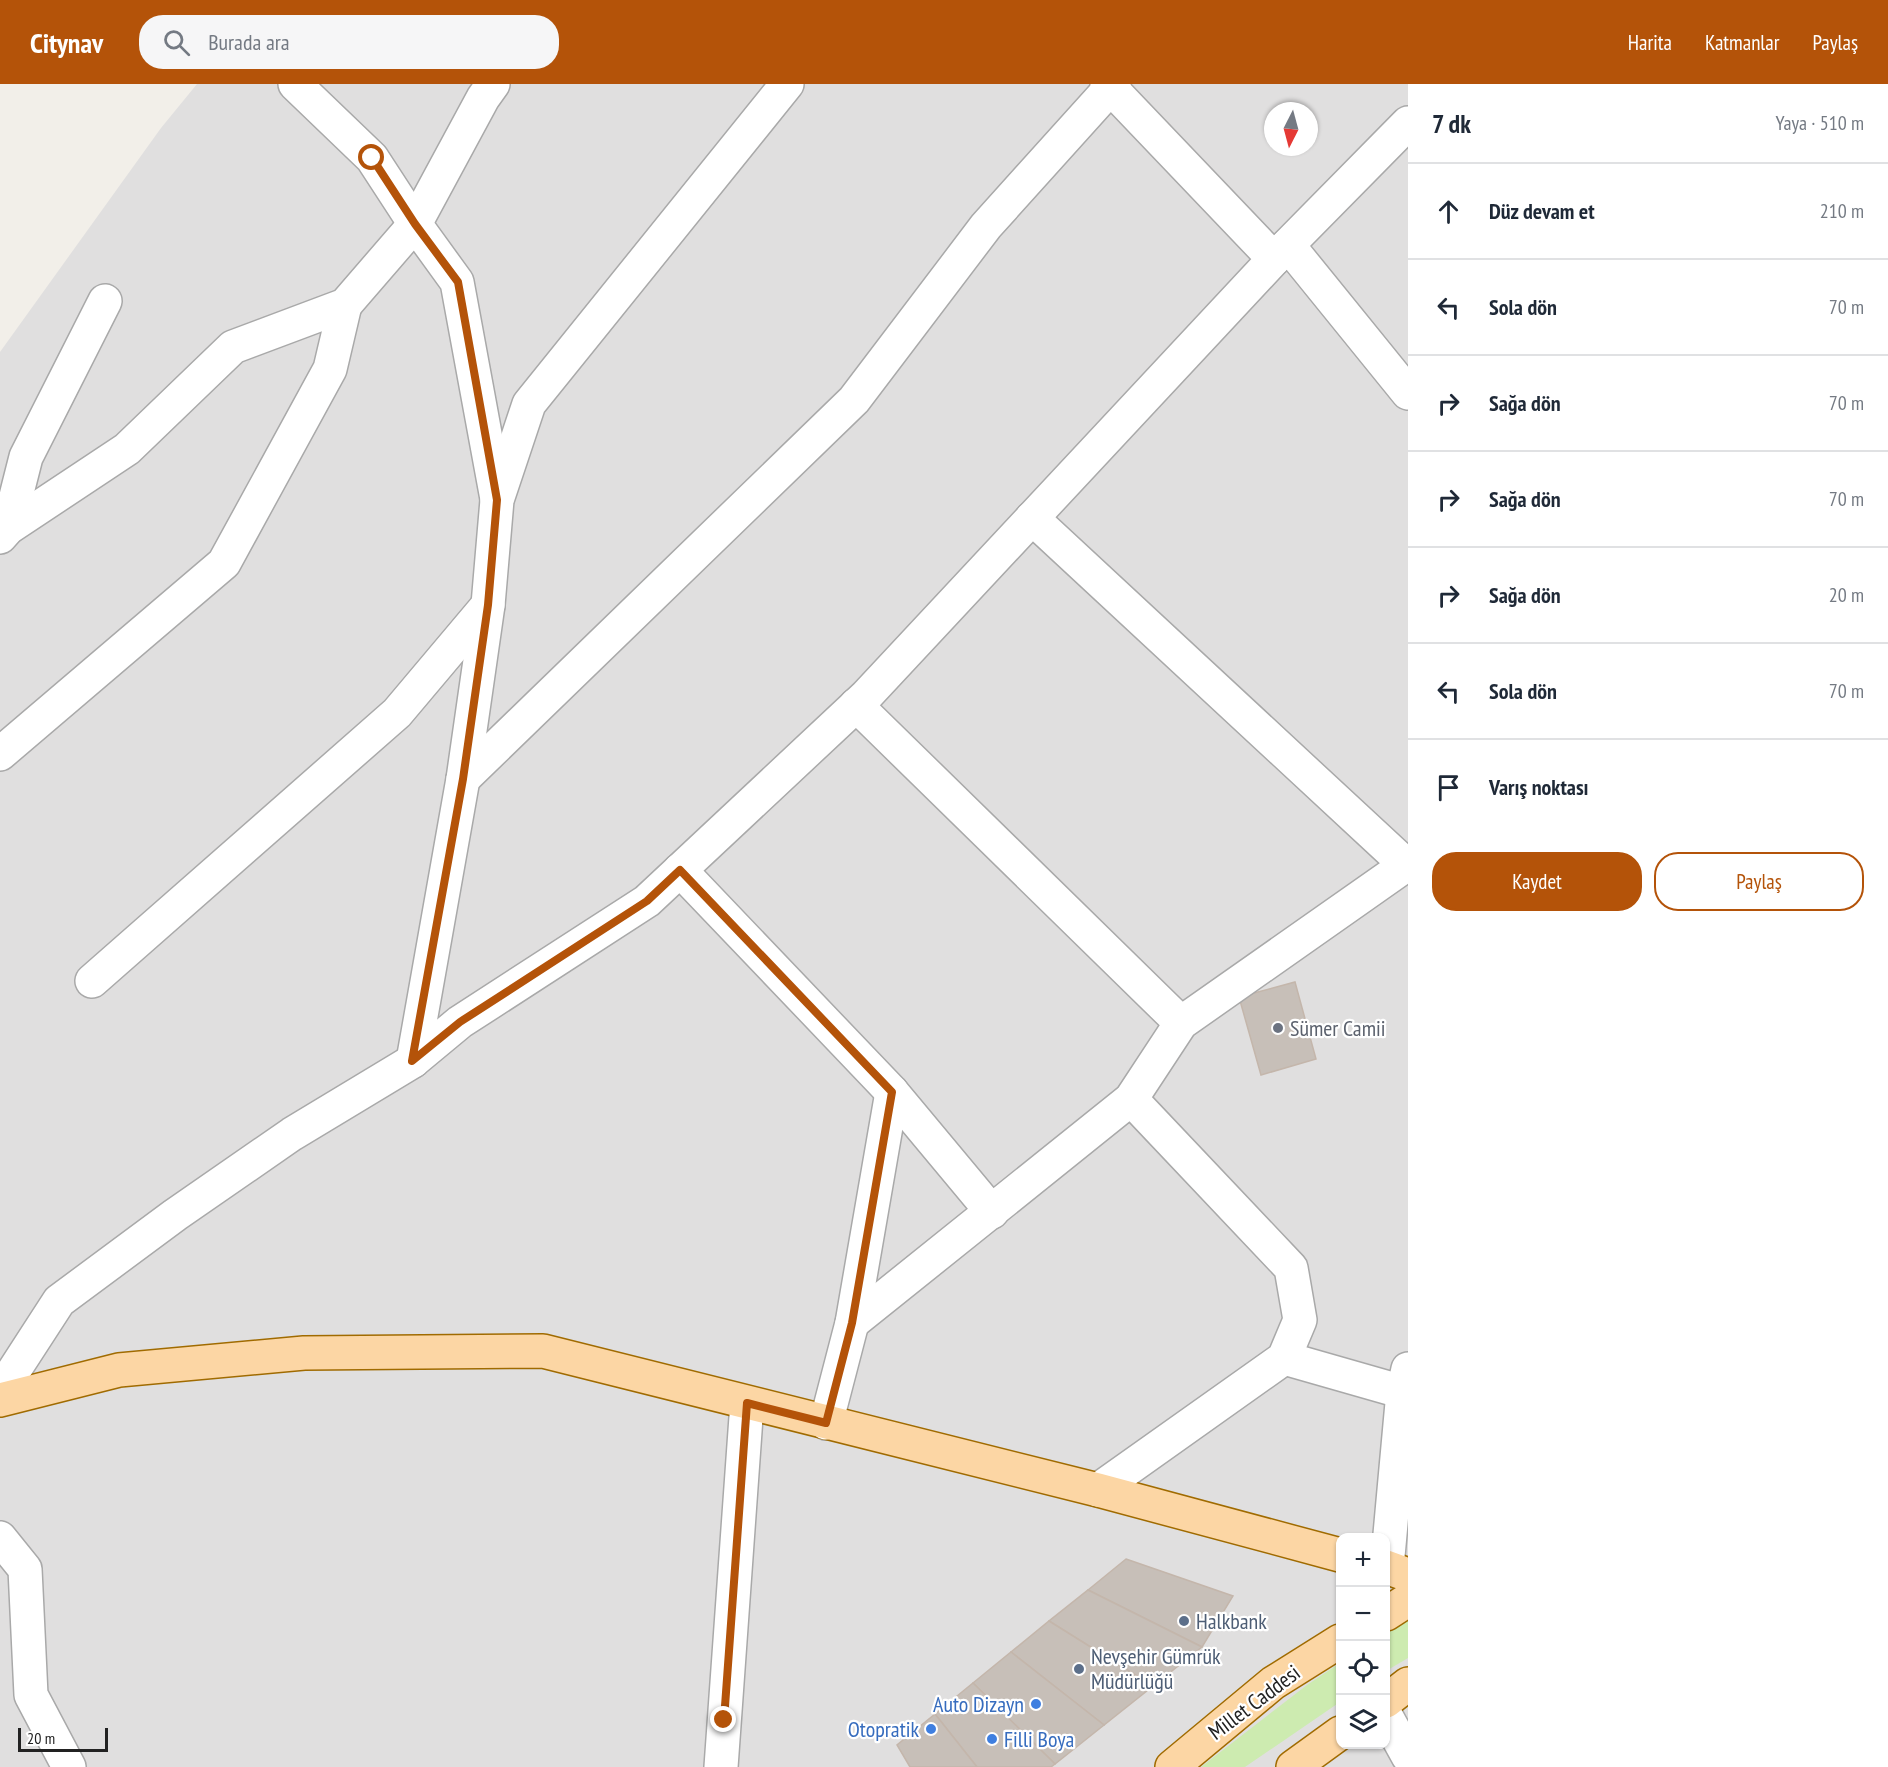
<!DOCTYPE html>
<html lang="tr">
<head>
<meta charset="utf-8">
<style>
	:root { --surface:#fff; --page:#f6f6f7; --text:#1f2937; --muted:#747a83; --line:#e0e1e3; --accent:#b45309 }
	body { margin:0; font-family:"PT Sans Narrow",sans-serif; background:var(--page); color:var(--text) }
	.controls { position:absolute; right:18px; bottom:18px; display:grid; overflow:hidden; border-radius:12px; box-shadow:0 2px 4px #0004 }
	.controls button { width:54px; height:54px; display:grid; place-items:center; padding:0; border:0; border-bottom:2px solid var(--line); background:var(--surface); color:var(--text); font:30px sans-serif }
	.compass { position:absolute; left:1264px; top:18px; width:54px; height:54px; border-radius:50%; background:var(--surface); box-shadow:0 2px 4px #0004; rotate:186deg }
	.scale { position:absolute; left:18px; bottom:15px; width:90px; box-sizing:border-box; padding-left:6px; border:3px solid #222; border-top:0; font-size:16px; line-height:21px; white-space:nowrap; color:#222; -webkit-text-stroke:4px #fff; paint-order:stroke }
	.stop { position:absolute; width:18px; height:18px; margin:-14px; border:4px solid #b45309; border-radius:50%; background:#fff }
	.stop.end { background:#b45309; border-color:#fff; box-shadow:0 2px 6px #0008 }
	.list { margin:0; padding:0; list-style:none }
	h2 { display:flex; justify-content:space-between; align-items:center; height:78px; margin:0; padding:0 24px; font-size:26px }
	h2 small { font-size:20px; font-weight:400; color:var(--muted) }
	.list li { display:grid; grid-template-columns:39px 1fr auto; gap:18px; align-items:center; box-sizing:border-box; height:96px; padding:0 24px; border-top:2px solid var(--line) }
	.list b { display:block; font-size:22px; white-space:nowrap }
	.list em { font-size:20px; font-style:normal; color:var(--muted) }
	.actions { display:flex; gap:12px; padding:18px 24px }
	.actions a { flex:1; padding:14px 0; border:2px solid var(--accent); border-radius:24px; text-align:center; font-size:21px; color:var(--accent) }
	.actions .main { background:var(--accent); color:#fff }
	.icon { flex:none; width:33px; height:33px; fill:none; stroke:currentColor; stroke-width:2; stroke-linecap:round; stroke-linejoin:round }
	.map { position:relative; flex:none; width:1408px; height:1683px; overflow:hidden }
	header { display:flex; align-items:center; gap:36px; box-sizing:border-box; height:84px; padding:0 30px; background:var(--accent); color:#fff }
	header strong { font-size:28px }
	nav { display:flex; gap:33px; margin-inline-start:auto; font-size:21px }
	.search { width:420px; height:54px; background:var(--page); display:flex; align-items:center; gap:15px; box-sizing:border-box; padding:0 21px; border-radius:24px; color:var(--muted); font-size:22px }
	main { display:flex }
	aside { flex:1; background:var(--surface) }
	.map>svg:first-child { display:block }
</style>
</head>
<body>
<header>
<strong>Citynav</strong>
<div class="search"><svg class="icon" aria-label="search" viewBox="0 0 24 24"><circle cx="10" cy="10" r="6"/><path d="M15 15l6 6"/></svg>Burada ara</div>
<nav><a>Harita</a><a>Katmanlar</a><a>Paylaş</a></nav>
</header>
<main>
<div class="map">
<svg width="1408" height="1683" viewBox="0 0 1408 1683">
	<rect width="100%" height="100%" fill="#f2efe9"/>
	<!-- residential -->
	<path fill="#e0dfdf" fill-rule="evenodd" d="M197,0H1408V1683H0V268L161,44ZM1273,27H1309V63H1273ZM1340,1454H1386V1660H1340Z"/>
	<!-- grass -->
	<g fill="#cdebb0">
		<path d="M1408,1535V1574L1386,1587V1550Z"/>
		<path d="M1340,1579V1618L1245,1683H1201L1307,1601Z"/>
	</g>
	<!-- building -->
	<g fill="#c7bfb8" stroke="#c4b6ab" stroke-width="1.5">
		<path d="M1295,898L1316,975L1261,991L1239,913Z"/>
		<path d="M1126,1475L1233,1512L1202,1563L1088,1506Z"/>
		<path d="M1088,1506L1202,1563L1153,1602L1049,1537Z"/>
		<path d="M1049,1537L1153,1602L1104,1641L1011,1568Z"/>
		<path d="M1011,1568L1104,1641L1055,1680L973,1599Z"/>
		<path d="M973,1599L1055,1680L1051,1683H977L935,1630Z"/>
		<path d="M935,1630L977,1683H910L897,1661Z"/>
	</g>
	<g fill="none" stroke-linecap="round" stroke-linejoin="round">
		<defs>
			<g id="minor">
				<path d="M295,0L372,74L415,140L457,198L497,415"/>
				<path d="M1107,0L1274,175"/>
				<path d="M1288,161L1408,309"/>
				<path d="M8,444L26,373L105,217"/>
				<path d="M0,453L8,444L127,365L233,263L345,221L415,140L483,14L493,0"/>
				<path d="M856,621L1181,939"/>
				<path d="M0,670L224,479L330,285L345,221"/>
				<path d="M463,695L854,316L986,142L1114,0"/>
				<path d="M680,786L892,1008L992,1128"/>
				<path d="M92,897L397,629L488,521"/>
				<path d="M413,977L463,695L488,521L497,416L529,320L787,0"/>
				<path d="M852,1239L1131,1015L1181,939L1406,781L1032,434"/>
				<path d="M1284,1274L1403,1308"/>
				<path d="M0,1308L59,1217L175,1131L292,1050L413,977L460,938L647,817L866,612L1274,175L1408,39"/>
				<path d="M826,1339L852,1239L892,1008"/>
				<path d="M1098,1406L1284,1274L1300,1236L1291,1184L1131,1015"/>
				<path d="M0,1454L25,1485L31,1611L69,1683"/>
				<path d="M1387,1483L1403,1308L1408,1285"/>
				<path d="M1386,1632L1408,1672"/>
				<path d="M721,1683L747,1319"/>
			</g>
			<g id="major">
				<path d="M0,1316L119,1286L304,1269L543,1267L1098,1406L1340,1471"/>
				<path d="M1386,1483L1408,1491"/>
				<path d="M1386,1530L1408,1516"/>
				<path d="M1386,1617L1408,1600"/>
				<path d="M1172,1683L1273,1599L1340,1557"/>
				<path d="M1293,1683L1340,1649"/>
			</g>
		</defs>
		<!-- minor casing -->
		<use href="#minor" stroke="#a9a9a9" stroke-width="36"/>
		<!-- major casing -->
		<use href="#major" stroke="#a06b00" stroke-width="36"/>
		<!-- minor -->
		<use href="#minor" stroke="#fff" stroke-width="33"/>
		<!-- major -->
		<use href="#major" stroke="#fcd6a4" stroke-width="33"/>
	</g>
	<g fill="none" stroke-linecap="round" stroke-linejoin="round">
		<!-- route -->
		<path stroke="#b45309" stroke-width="8" d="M372,74L415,140L458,198L497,416L488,521L463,695L412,977L460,938L647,817L680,786L892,1008L852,1239L826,1339L747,1319L724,1636"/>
	</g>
	<!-- markers -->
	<circle fill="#6b7280" stroke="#fff" stroke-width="2" cx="1278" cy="944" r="6"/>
	<g fill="#5c6f8a" stroke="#fff" stroke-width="2">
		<circle cx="1184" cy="1537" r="6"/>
		<circle cx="1079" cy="1585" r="6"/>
	</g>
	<g fill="#3f7fe0" stroke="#fff" stroke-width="2">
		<circle cx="1036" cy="1620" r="6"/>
		<circle cx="931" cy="1645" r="6"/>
		<circle cx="992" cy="1655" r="6"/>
	</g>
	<g text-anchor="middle" stroke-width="4.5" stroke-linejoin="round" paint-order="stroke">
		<!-- worship labels -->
		<g font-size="22" fill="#5b616d" stroke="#fff" text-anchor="start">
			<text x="1290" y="952">Sümer Camii</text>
		</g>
		<!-- service labels -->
		<g font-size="22" fill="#4e5e75" stroke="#fff" text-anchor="start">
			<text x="1196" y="1545">Halkbank</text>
			<text x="1091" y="1580">Nevşehir Gümrük<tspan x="1091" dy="25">Müdürlüğü</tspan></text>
		</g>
		<!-- street labels -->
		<g font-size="22" fill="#222" stroke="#fff">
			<text transform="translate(1254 1618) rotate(-37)" y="8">Millet Caddesi</text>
		</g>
		<!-- shop labels -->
		<g font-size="22" fill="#366cbe" stroke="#fff" text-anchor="end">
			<text x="1024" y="1628">Auto Dizayn</text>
			<text x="919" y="1653">Otopratik</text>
			<text x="1004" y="1663" text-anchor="start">Filli Boya</text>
		</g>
	</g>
</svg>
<div class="controls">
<button>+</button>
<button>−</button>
<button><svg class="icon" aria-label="locate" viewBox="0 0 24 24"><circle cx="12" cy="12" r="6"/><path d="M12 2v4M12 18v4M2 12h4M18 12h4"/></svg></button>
<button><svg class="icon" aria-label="layers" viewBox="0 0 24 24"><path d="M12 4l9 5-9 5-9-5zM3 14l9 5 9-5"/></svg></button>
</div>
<svg class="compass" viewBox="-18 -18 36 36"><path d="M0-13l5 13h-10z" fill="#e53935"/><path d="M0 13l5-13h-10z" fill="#747a83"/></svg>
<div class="scale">20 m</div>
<div class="stop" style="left:372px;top:74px"></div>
<div class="stop end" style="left:724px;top:1636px"></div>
</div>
<aside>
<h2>7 dk<small>Yaya · 510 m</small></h2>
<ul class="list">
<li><svg class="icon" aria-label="ahead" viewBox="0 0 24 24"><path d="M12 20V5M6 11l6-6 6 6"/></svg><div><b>Düz devam et</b></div><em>210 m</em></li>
<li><svg class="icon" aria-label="left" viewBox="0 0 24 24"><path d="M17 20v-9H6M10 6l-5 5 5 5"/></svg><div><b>Sola dön</b></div><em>70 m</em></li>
<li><svg class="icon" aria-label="right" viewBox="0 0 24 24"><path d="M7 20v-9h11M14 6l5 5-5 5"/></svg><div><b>Sağa dön</b></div><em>70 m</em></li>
<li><svg class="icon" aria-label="right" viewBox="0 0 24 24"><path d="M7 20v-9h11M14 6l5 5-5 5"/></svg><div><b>Sağa dön</b></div><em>70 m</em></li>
<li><svg class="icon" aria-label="right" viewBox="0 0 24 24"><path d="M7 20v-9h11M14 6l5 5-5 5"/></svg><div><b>Sağa dön</b></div><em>20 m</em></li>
<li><svg class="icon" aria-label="left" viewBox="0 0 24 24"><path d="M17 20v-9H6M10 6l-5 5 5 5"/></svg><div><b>Sola dön</b></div><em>70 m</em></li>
<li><svg class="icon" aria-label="arrive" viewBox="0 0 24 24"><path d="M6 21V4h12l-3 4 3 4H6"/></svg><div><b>Varış noktası</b></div></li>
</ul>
<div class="actions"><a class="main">Kaydet</a><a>Paylaş</a></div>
</aside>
</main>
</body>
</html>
